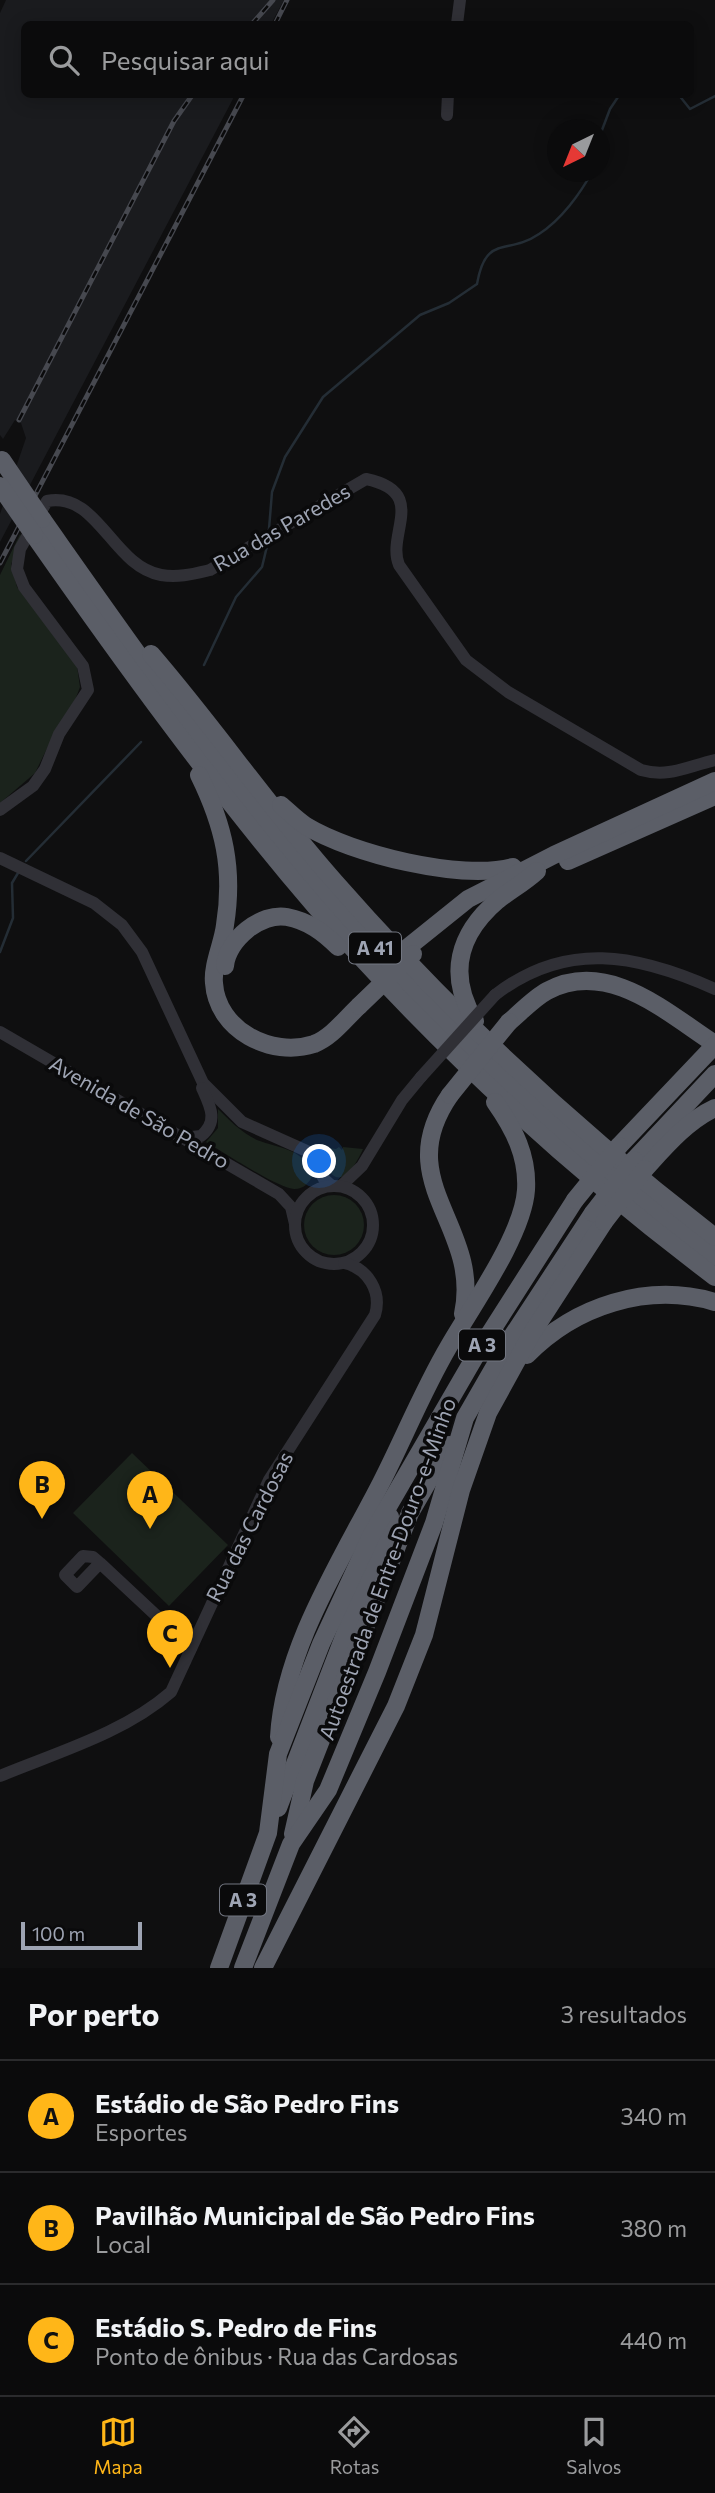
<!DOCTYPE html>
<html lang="pt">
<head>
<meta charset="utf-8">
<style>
	:root { --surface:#0b0b0c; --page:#141415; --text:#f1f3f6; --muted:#9a9b9d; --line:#2b2b2d; --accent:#ffb618 }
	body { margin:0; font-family:Commissioner,sans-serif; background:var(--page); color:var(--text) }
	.compass { position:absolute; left:547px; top:119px; width:63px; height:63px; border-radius:50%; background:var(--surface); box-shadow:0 4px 18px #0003; rotate:223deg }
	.scale { position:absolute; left:21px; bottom:18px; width:121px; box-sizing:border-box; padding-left:7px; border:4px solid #9ea4b3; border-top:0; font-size:19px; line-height:24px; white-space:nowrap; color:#9ea4b3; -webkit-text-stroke:5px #0a0a0b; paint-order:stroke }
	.you { position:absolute; left:320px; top:1162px; width:24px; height:24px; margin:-18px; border:5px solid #fff; border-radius:50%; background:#1a73e8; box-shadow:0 0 0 10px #1a73e833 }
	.badge { display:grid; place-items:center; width:46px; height:46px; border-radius:50%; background:var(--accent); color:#111; font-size:23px; font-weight:700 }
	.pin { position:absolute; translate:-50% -58px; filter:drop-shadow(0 2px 4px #0008) }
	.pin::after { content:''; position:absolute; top:37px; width:24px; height:21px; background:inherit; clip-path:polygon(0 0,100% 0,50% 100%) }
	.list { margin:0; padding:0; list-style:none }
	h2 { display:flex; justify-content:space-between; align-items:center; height:91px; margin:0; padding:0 28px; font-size:30px }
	h2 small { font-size:23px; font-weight:400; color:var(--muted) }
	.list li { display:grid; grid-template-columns:46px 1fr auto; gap:21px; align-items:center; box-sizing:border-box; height:112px; padding:0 28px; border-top:2px solid var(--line) }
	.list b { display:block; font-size:26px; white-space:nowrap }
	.list p { margin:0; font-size:23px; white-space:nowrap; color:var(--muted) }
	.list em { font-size:23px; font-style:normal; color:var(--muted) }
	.icon { flex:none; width:38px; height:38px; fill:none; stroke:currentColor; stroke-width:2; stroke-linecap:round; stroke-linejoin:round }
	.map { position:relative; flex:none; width:715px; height:1968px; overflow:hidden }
	.search { position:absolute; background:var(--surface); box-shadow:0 4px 18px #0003; left:21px; right:21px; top:21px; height:77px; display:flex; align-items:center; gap:18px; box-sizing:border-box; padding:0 24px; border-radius:10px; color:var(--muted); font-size:26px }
	.sheet { height:427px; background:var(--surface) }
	nav { display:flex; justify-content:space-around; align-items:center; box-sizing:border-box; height:98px; border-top:2px solid var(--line); background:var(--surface); font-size:19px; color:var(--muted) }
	nav a { display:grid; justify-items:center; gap:4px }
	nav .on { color:var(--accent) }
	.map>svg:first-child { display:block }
</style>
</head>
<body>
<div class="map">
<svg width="715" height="1968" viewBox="0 0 715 1968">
	<rect width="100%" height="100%" fill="#0f0f10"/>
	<!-- built -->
	<path fill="#1a1b1e" d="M6,0H284L271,24H24V94L235,95L0,542V514L26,438L21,423L15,420L3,439L0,435V13Z"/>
	<!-- green -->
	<g fill="#1b231c">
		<path d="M20,534L23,539L11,564L17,587L77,666L80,687L71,711L58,726L35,773L0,803V575Z"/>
		<path d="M218,1109C229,1120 242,1133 257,1140C280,1149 306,1148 312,1177C308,1184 303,1189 295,1189C280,1190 222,1151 206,1142L218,1128Z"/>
		<path d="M316,1146L336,1149L339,1147L342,1150L343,1147L363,1149C358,1160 343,1191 329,1171C323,1163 322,1154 316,1146Z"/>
		<circle cx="334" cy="1225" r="30"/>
		<path d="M132,1453L228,1545L169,1606L73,1513Z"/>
	</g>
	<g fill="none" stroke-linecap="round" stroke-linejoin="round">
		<!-- stream -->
		<g stroke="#242d35" stroke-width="2.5">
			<path d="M678,94L690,109L715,96"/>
			<path d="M600,155L602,130L610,109L620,94"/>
			<path d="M269,529L272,492L285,457L323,397L420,315L449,303L477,284C486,233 507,256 539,234C561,220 580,194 592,172"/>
			<path d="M204,665L236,597L262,567L268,542"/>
			<path d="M26,861L141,742"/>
			<path d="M0,952L13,918L12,883L18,873"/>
		</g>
		<!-- minor -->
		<g stroke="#303036" stroke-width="12">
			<path d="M457,24L460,0"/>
			<path d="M447,115L448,94"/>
			<path d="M0,810L33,786L45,769L59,734L88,690L83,666L24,587L17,569L20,549L47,501C98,491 112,566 161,575C178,578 193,574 210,570L366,479C429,492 386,534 399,565L466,660L508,692L641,770C669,778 688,766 715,760"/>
			<path d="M0,858L94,903L122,925L142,952L203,1083L242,1122L309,1152L324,1179L332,1186"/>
			<path d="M495,995C566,940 637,954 715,989"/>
			<path d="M0,1032L279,1194L291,1207L295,1224"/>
			<path d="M183,1138L201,1136C219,1121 210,1106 202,1088"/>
			<path d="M341,1186L362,1166L402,1100L421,1077"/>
			<circle cx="334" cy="1225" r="39"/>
			<path d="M100,1563L77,1587L65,1575L83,1556L93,1557L100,1563L191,1648"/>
			<path d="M0,1776C58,1752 124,1733 171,1692L269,1480L375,1315C382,1292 368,1268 344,1263"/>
		</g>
		<!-- highway -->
		<g stroke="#5b5e67" stroke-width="18">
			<path d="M42,519C109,614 175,709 248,800C384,971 540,1127 715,1257"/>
			<path d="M34,535C123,662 214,788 315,906C435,1044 569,1167 715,1277"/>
			<path d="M151,654C215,728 270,809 335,882C450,1013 577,1131 715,1237"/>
			<path d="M199,775C224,826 234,869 225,925C223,943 212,965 214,983C217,1030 271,1058 314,1044C332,1037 345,1019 359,1006"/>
			<path d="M281,805C289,812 297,820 306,826C352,854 461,881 513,867"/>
			<path d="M568,861L715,796"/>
			<path d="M407,948L468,899L554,855L715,781"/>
			<path d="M225,966C227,940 261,912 287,917C308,921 323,932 338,947"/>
			<path d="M475,1021C447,975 458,934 498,900C511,890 525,882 537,871"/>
			<path d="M509,1022C521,1012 534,998 547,991C608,958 667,1013 715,1044"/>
			<path d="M450,1095C389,1183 482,1225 463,1314"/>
			<path d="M619,1146L715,1045"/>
			<path d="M634,1160L715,1074"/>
			<path d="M645,1169C665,1147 687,1121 715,1108"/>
			<path d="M527,1355C575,1306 647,1282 715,1302"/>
			<path d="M279,1737C284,1648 341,1561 381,1483C404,1438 423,1390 449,1346C472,1306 523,1235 526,1190C528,1156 514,1129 495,1102"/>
			<path d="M278,1808L390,1517"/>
			<path d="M293,1834L305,1781L410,1513L449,1445"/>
			<path d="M219,1968L268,1833L278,1754L321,1644L371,1536L476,1355L575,1200"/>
			<path d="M243,1968L291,1844L328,1790L377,1672L434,1523L465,1418L511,1338L593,1213"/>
			<path d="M263,1968L396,1706L424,1635L461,1490L488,1413L532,1333L604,1222"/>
		</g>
		<defs>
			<g id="rail">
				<path d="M252,24L273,0"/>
				<path d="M275,24L287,0"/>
				<path d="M19,420L174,121L193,94"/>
				<path d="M0,563L244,94"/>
			</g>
		</defs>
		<!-- rail casing -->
		<use href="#rail" stroke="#46484f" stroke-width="5"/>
		<!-- rail -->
		<use href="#rail" stroke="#0a0a0b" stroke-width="2.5" stroke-dasharray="8" stroke-linecap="butt"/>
		<!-- minor-bridge -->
		<path stroke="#303036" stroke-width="12" d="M421,1077L495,995"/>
		<!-- highway-bridge -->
		<g stroke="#5b5e67" stroke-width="18">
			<path d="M2,460L42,519"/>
			<path d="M0,486L34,535"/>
			<path d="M359,1006L413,954"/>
			<path d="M450,1095L509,1022"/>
			<path d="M575,1200L619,1146"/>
			<path d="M593,1213L634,1160"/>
			<path d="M604,1222L645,1169"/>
		</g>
	</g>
	<g text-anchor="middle" stroke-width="7" stroke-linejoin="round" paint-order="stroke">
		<!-- shield labels -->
		<g fill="#0a0a0b" stroke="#727681" stroke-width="2">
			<rect x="349" y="932.5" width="52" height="31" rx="5"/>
			<rect x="459" y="1329.5" width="46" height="31" rx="5"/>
			<rect x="220" y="1884.5" width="46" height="31" rx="5"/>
		</g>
		<g font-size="19" font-weight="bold" fill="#9ea4b3">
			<text x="375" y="955">A 41</text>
			<text x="482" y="1352">A 3</text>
			<text x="243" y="1907">A 3</text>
		</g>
		<!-- street labels -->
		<g font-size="21" fill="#9ea4b3" stroke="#0a0a0b">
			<text transform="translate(282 528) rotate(-30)" y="7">Rua das Paredes</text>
			<text transform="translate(139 1113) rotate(30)" y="7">Avenida de São Pedro</text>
			<text transform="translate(250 1527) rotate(-63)" y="7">Rua das Cardosas</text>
			<text transform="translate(388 1569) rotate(-70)" y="7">Autoestrada de Entre-Douro-e-Minho</text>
		</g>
	</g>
</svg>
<svg class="compass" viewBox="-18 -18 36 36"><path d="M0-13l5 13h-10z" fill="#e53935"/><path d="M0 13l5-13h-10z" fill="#9a9b9d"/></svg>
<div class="scale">100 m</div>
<div class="you"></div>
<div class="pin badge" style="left:150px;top:1529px">A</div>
<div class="pin badge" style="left:42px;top:1519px">B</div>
<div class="pin badge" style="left:170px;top:1668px">C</div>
<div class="search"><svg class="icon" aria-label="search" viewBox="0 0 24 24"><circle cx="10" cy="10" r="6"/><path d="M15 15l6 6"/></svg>Pesquisar aqui</div>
</div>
<section class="sheet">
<h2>Por perto<small>3 resultados</small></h2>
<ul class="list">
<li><span class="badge">A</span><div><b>Estádio de São Pedro Fins</b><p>Esportes</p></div><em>340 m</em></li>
<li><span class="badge">B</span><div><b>Pavilhão Municipal de São Pedro Fins</b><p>Local</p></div><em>380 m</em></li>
<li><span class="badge">C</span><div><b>Estádio S. Pedro de Fins</b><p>Ponto de ônibus · Rua das Cardosas</p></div><em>440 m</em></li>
</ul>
</section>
<nav>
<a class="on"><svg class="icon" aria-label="map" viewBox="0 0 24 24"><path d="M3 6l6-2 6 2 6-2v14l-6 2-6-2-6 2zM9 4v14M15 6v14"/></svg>Mapa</a>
<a><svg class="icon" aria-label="directions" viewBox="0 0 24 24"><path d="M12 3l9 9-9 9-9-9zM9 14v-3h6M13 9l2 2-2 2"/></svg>Rotas</a>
<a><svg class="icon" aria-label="saved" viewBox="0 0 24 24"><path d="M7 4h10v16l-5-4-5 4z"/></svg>Salvos</a>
</nav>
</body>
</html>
